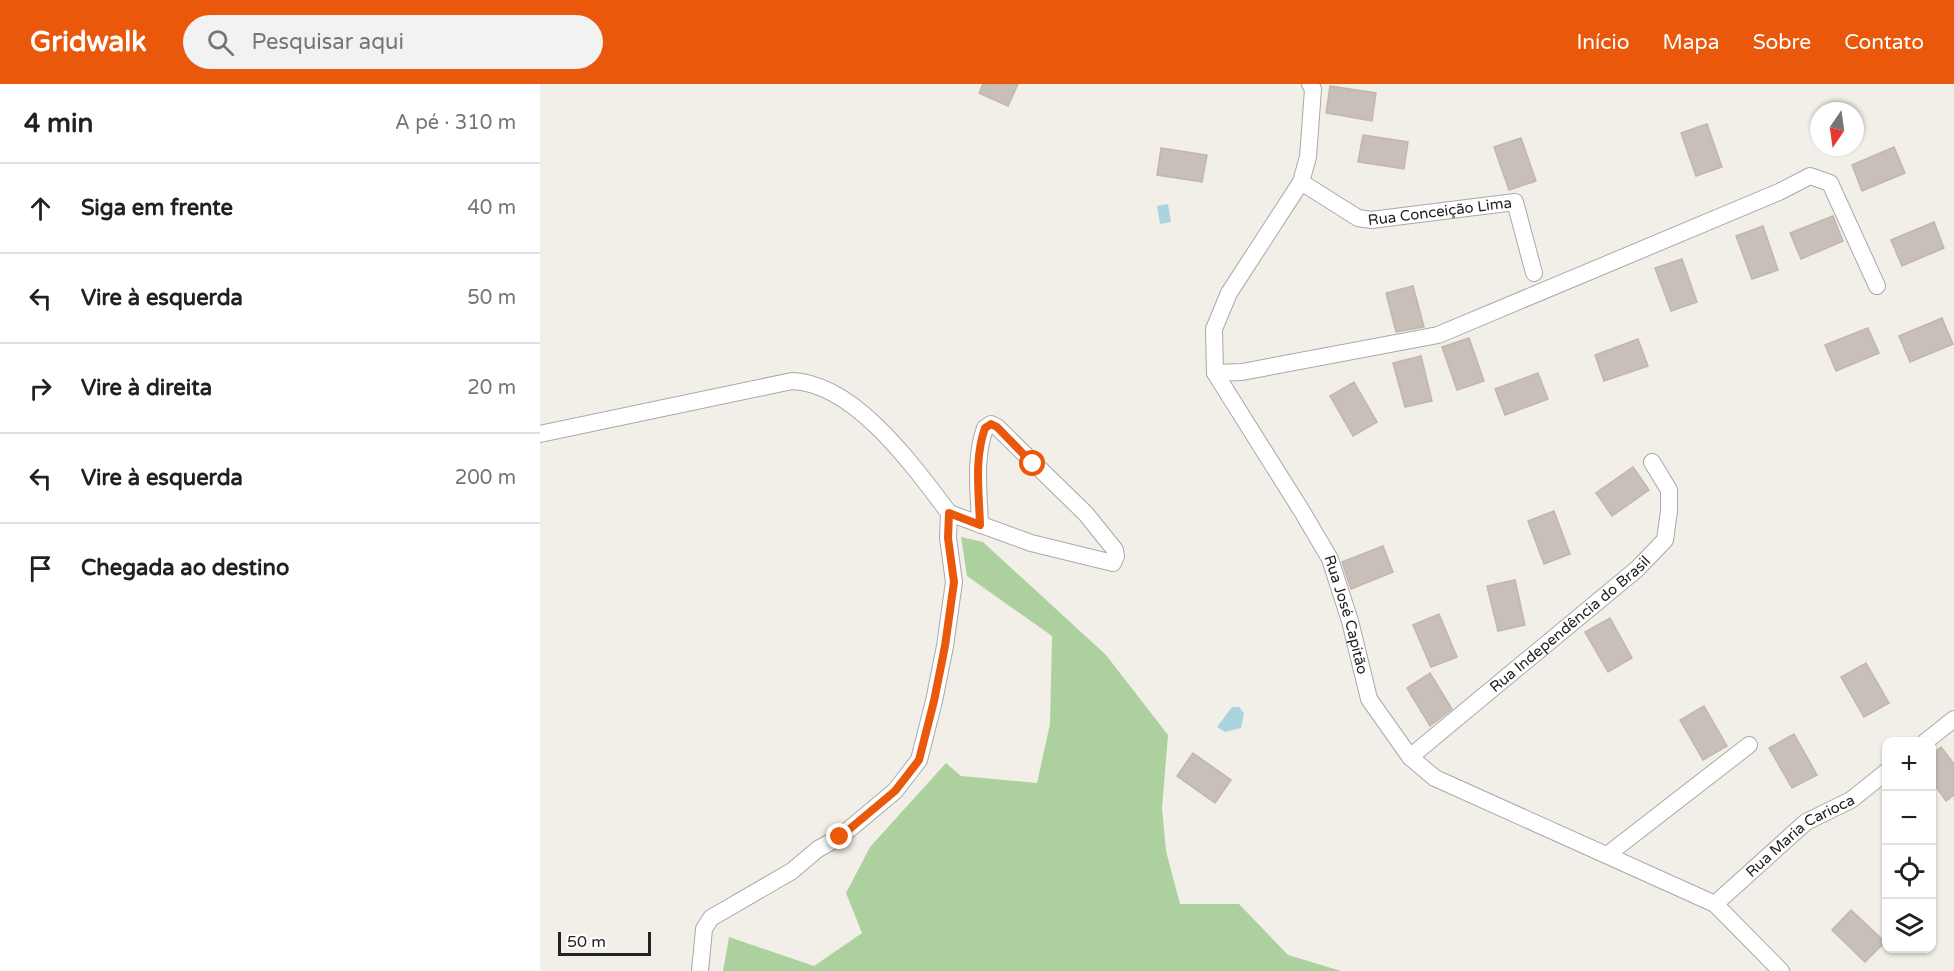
<!DOCTYPE html>
<html lang="pt">
<head>
<meta charset="utf-8">
<style>
	:root { --surface:#fff; --page:#f2f2f2; --text:#202124; --muted:#757577; --line:#e0e0e0; --accent:#ea580c }
	body { margin:0; font-family:"Varela Round",sans-serif; background:var(--page); color:var(--text) }
	.controls { position:absolute; right:18px; bottom:18px; display:grid; overflow:hidden; border-radius:12px; box-shadow:0 2px 4px #0004 }
	.controls button { width:54px; height:54px; display:grid; place-items:center; padding:0; border:0; border-bottom:2px solid var(--line); background:var(--surface); color:var(--text); font:30px sans-serif }
	.compass { position:absolute; left:1270px; top:18px; width:54px; height:54px; border-radius:50%; background:var(--surface); box-shadow:0 2px 4px #0004; rotate:193deg }
	.scale { position:absolute; left:18px; bottom:15px; width:93px; box-sizing:border-box; padding-left:6px; border:3px solid #222; border-top:0; font-size:16px; line-height:21px; white-space:nowrap; color:#222; -webkit-text-stroke:4px #fff; paint-order:stroke }
	.stop { position:absolute; width:18px; height:18px; margin:-14px; border:4px solid #ea580c; border-radius:50%; background:#fff }
	.stop.end { background:#ea580c; border-color:#fff; box-shadow:0 2px 6px #0008 }
	.list { margin:0; padding:0; list-style:none }
	h2 { display:flex; justify-content:space-between; align-items:center; height:78px; margin:0; padding:0 24px; font-size:26px }
	h2 small { font-size:20px; font-weight:400; color:var(--muted) }
	.list li { display:grid; grid-template-columns:39px 1fr auto; gap:18px; align-items:center; box-sizing:border-box; height:90px; padding:0 24px; border-top:2px solid var(--line) }
	.list b { display:block; font-size:22px; white-space:nowrap }
	.list em { font-size:20px; font-style:normal; color:var(--muted) }
	.icon { flex:none; width:33px; height:33px; fill:none; stroke:currentColor; stroke-width:2; stroke-linecap:round; stroke-linejoin:round }
	.map { position:relative; flex:none; width:1414px; height:887px; overflow:hidden }
	header { display:flex; align-items:center; gap:36px; box-sizing:border-box; height:84px; padding:0 30px; background:var(--accent); color:#fff }
	header strong { font-size:28px }
	nav { display:flex; gap:33px; margin-inline-start:auto; font-size:21px }
	.search { width:420px; height:54px; background:var(--page); display:flex; align-items:center; gap:15px; box-sizing:border-box; padding:0 21px; border-radius:33px; color:var(--muted); font-size:22px }
	main { display:flex }
	aside { flex:1; background:var(--surface) }
	.map>svg:first-child { display:block }
</style>
</head>
<body>
<header>
<strong>Gridwalk</strong>
<div class="search"><svg class="icon" aria-label="search" viewBox="0 0 24 24"><circle cx="10" cy="10" r="6"/><path d="M15 15l6 6"/></svg>Pesquisar aqui</div>
<nav><a>Início</a><a>Mapa</a><a>Sobre</a><a>Contato</a></nav>
</header>
<main>
<aside>
<h2>4 min<small>A pé · 310 m</small></h2>
<ul class="list">
<li><svg class="icon" aria-label="ahead" viewBox="0 0 24 24"><path d="M12 20V5M6 11l6-6 6 6"/></svg><div><b>Siga em frente</b></div><em>40 m</em></li>
<li><svg class="icon" aria-label="left" viewBox="0 0 24 24"><path d="M17 20v-9H6M10 6l-5 5 5 5"/></svg><div><b>Vire à esquerda</b></div><em>50 m</em></li>
<li><svg class="icon" aria-label="right" viewBox="0 0 24 24"><path d="M7 20v-9h11M14 6l5 5-5 5"/></svg><div><b>Vire à direita</b></div><em>20 m</em></li>
<li><svg class="icon" aria-label="left" viewBox="0 0 24 24"><path d="M17 20v-9H6M10 6l-5 5 5 5"/></svg><div><b>Vire à esquerda</b></div><em>200 m</em></li>
<li><svg class="icon" aria-label="arrive" viewBox="0 0 24 24"><path d="M6 21V4h12l-3 4 3 4H6"/></svg><div><b>Chegada ao destino</b></div></li>
</ul>
</aside>
<div class="map">
<svg width="1414" height="887" viewBox="0 0 1414 887">
	<rect width="100%" height="100%" fill="#f2efe9"/>
	<!-- forest -->
	<path fill="#add19e" d="M421,453L443,458L566,571L628,651L622,724L626,767L640,820H699L748,871L801,887H183L189,853L274,882L322,849L306,809L330,763L406,679L421,692L497,699L510,640L512,552L427,492Z"/>
	<!-- water -->
	<g fill="#aad3df">
		<path d="M628,120L631,138L620,140L617,122Z"/>
		<path d="M692,623H699L704,629L701,644L685,648L677,643Z"/>
	</g>
	<!-- building -->
	<g fill="#c7bfb8" stroke="#c4b6ab" stroke-width="1.5">
		<path d="M443,0H478L468,22L439,9Z"/>
		<path d="M790,2L836,9L832,37L786,29Z"/>
		<path d="M1167,40L1182,83L1156,92L1141,49Z"/>
		<path d="M823,51L868,58L864,85L818,78Z"/>
		<path d="M981,54L996,97L969,106L954,63Z"/>
		<path d="M1354,63L1365,89L1322,107L1312,81Z"/>
		<path d="M621,64L667,71L662,98L617,91Z"/>
		<path d="M1293,132L1303,157L1261,175L1250,149Z"/>
		<path d="M1394,138L1404,164L1362,182L1351,156Z"/>
		<path d="M1223,142L1238,186L1212,195L1196,152Z"/>
		<path d="M1142,175L1157,218L1131,227L1115,184Z"/>
		<path d="M873,202L884,243L856,248L846,209Z"/>
		<path d="M1402,234L1413,260L1370,278L1359,252Z"/>
		<path d="M1328,244L1339,269L1296,287L1285,261Z"/>
		<path d="M929,254L944,297L917,306L902,263Z"/>
		<path d="M1098,255L1108,282L1064,297L1055,271Z"/>
		<path d="M881,272L892,317L865,323L853,279Z"/>
		<path d="M998,289L1008,315L965,331L955,305Z"/>
		<path d="M814,298L837,338L813,352L790,312Z"/>
		<path d="M1093,383L1109,406L1072,432L1056,409Z"/>
		<path d="M1014,427L1030,470L1004,480L988,437Z"/>
		<path d="M843,462L853,488L811,505L802,478Z"/>
		<path d="M975,496L985,541L958,547L947,502Z"/>
		<path d="M899,530L917,573L891,583L873,541Z"/>
		<path d="M1070,534L1092,574L1068,588L1045,548Z"/>
		<path d="M1326,579L1349,619L1324,633L1301,593Z"/>
		<path d="M890,589L912,625L890,642L867,604Z"/>
		<path d="M1164,622L1187,662L1163,676L1140,636Z"/>
		<path d="M1254,650L1277,691L1252,704L1229,664Z"/>
		<path d="M1401,663L1414,680V711L1406,717L1392,697V670Z"/>
		<path d="M653,669L691,696L675,719L637,692Z"/>
		<path d="M1311,826L1345,858L1325,878L1292,846Z"/>
	</g>
	<g fill="none" stroke-linecap="round" stroke-linejoin="round">
		<defs>
			<g id="minor">
				<path id="s1" d="M770,0L773,5L768,73L761,98L689,209L674,245L675,289L763,429L790,475L810,537L829,615L870,673L895,694L1175,820L1241,887"/>
				<path id="s2" d="M761,98L818,134L831,136L975,118L994,189"/>
				<path d="M675,289L702,288L898,251L1239,108L1270,92L1290,99L1337,202"/>
				<path d="M0,350L252,297C315,299 374,383 409,429L408,454L414,498L405,562L394,617L379,676L355,707L300,753L278,765L252,787L171,834L164,845L160,887"/>
				<path d="M409,429L491,459L573,479L576,472L575,466L546,430L457,343L451,340L445,344C434,375 439,408 440,441"/>
				<path d="M1385,658L1414,635"/>
				<path id="s3" d="M870,673L1097,485L1125,456L1129,427V406L1112,378"/>
				<path d="M1067,771L1209,661"/>
				<path id="s4" d="M1175,820L1266,738L1311,716L1346,688"/>
			</g>
		</defs>
		<!-- minor casing -->
		<use href="#minor" stroke="#a9a9a9" stroke-width="18"/>
		<!-- minor -->
		<use href="#minor" stroke="#fff" stroke-width="16"/>
	</g>
	<g fill="none" stroke-linecap="round" stroke-linejoin="round">
		<!-- route -->
		<path stroke="#ea580c" stroke-width="8" d="M300,753L355,707L379,676L394,617L405,562L414,498L408,454L409,429L440,441C439,408 434,375 445,344L451,340L457,343L493,380"/>
	</g>
	<g text-anchor="middle" stroke-width="6" stroke-linejoin="round" paint-order="stroke">
		<!-- street labels -->
		<g font-size="15" fill="#222" stroke="#fff">
			<text dy="5" stroke="none"><textPath href="#s2" startOffset="150">Rua Conceição Lima</textPath></text>
			<text dy="5" stroke="none"><textPath href="#s1" startOffset="592">Rua José Capitão</textPath></text>
			<text dy="5" stroke="none"><textPath href="#s3" startOffset="208">Rua Independência do Brasil</textPath></text>
			<text dy="5" stroke="none"><textPath href="#s4" startOffset="110">Rua Maria Carioca</textPath></text>
		</g>
	</g>
</svg>
<div class="controls">
<button>+</button>
<button>−</button>
<button><svg class="icon" aria-label="locate" viewBox="0 0 24 24"><circle cx="12" cy="12" r="6"/><path d="M12 2v4M12 18v4M2 12h4M18 12h4"/></svg></button>
<button><svg class="icon" aria-label="layers" viewBox="0 0 24 24"><path d="M12 4l9 5-9 5-9-5zM3 14l9 5 9-5"/></svg></button>
</div>
<svg class="compass" viewBox="-18 -18 36 36"><path d="M0-13l5 13h-10z" fill="#e53935"/><path d="M0 13l5-13h-10z" fill="#757577"/></svg>
<div class="scale">50 m</div>
<div class="stop" style="left:493px;top:380px"></div>
<div class="stop end" style="left:300px;top:753px"></div>
</div>
</main>
</body>
</html>
